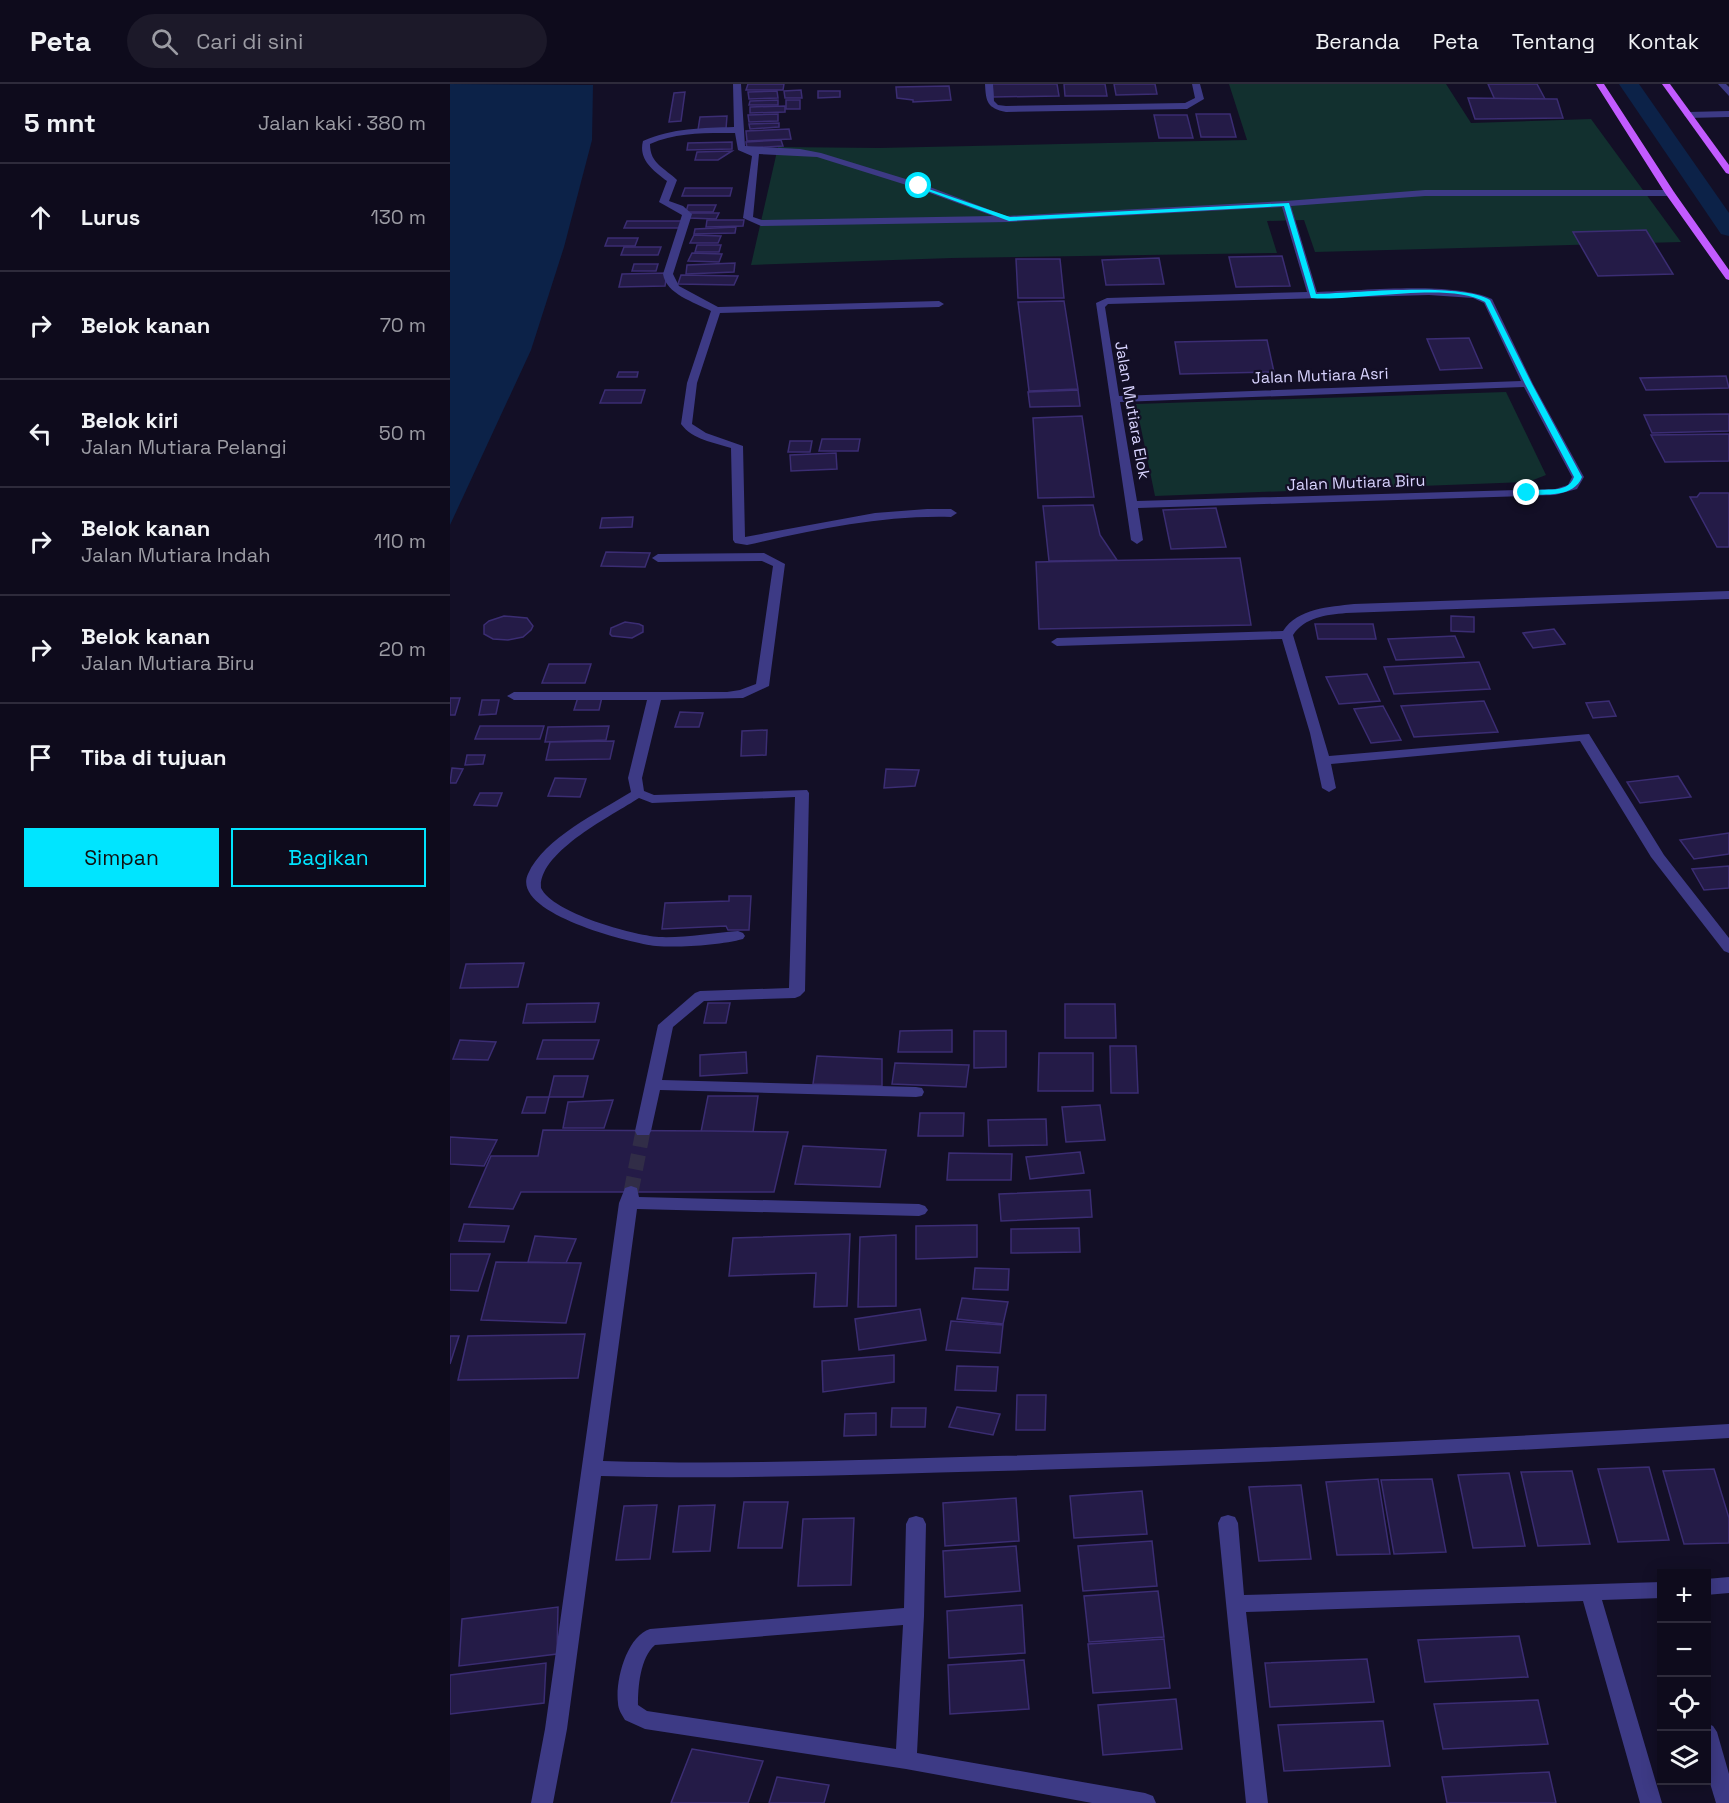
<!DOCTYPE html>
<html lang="id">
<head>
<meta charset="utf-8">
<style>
	:root { --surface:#0e0b1c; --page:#1c1929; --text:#f1f3f6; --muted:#9b9ba3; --line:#2e2b3b; --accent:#00e5ff }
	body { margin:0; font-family:"Space Grotesk",sans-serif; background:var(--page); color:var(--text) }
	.controls { position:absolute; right:18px; bottom:18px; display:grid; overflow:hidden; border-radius:0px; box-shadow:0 3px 15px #0003 }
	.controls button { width:54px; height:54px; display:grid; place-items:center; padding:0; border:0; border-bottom:2px solid var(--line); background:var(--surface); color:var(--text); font:30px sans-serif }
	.stop { position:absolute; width:18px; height:18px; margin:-14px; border:4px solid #00e5ff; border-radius:50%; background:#fff }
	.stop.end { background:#00e5ff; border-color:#fff; box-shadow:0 2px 6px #0008 }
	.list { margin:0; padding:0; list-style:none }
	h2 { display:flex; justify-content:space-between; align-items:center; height:78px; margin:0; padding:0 24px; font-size:26px }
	h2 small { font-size:20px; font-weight:400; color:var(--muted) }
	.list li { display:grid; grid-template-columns:39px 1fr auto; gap:18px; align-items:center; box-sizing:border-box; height:108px; padding:0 24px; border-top:2px solid var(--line) }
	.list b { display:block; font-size:22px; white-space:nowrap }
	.list p { margin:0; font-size:20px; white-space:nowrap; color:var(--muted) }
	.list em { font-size:20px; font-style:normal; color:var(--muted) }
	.actions { display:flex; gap:12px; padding:18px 24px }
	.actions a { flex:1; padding:14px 0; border:2px solid var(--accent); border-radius:0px; text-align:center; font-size:21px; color:var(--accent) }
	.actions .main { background:var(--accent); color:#111 }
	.icon { flex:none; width:33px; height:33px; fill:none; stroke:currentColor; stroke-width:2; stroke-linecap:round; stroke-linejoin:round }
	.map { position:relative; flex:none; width:1279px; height:1719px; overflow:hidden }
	header { display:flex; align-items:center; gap:36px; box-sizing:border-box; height:84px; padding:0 30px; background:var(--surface); border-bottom:2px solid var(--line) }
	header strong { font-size:28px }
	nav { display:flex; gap:33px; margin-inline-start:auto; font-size:21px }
	.search { width:420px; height:54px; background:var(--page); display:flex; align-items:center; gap:15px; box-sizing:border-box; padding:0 21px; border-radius:33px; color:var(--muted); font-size:22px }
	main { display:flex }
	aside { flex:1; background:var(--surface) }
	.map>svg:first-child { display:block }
</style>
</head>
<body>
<header>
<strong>Peta</strong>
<div class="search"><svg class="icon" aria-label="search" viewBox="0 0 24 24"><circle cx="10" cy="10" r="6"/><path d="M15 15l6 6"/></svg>Cari di sini</div>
<nav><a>Beranda</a><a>Peta</a><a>Tentang</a><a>Kontak</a></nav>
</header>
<main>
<aside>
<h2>5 mnt<small>Jalan kaki · 380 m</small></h2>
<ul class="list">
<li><svg class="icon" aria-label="ahead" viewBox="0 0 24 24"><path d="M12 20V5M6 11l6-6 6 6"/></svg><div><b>Lurus</b></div><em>130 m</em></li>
<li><svg class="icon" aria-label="right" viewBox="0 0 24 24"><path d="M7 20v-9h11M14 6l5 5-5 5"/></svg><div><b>Belok kanan</b></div><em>70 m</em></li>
<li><svg class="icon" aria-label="left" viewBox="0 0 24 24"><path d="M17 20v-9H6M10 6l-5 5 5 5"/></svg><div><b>Belok kiri</b><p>Jalan Mutiara Pelangi</p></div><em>50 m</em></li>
<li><svg class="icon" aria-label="right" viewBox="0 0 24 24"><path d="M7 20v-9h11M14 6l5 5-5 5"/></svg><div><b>Belok kanan</b><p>Jalan Mutiara Indah</p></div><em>110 m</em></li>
<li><svg class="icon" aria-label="right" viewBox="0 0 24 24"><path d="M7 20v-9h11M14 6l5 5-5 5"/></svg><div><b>Belok kanan</b><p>Jalan Mutiara Biru</p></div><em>20 m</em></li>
<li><svg class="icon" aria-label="arrive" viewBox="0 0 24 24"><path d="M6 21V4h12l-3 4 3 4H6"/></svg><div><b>Tiba di tujuan</b></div></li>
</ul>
<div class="actions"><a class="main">Simpan</a><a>Bagikan</a></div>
</aside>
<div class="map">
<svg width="1279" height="1719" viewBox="0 0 1279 1719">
	<rect width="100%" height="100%" fill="#130f26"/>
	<!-- green -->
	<g fill="#12302f">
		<path d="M779,0H996L1021,39L1141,35L1231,158L865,168L854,136L817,137L827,169L502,174L301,181L328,63L429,64L797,56Z"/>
		<path d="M1056,308L1096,391L1078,398L705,412L686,320Z"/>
	</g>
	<!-- water -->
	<path fill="#0c2248" d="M0,0L143,1L142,56L114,163L81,266L0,441Z"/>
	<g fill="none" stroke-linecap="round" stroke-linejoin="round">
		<!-- canal -->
		<path fill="#0c2248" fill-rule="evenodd" d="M1169,0H1189L1279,129V152L1271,150Z"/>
	</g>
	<!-- building -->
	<g fill="#241b47" stroke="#3b2d73" stroke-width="1.5">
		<path d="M298,0H334L333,6H296Z"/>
		<path d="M542,0H607L609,12L543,13Z"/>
		<path d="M614,0H655L657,12H615Z"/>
		<path d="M664,0H705L707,10L666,11Z"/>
		<path d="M1038,0H1087L1095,15L1045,16Z"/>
		<path d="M499,2L501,16L463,18V16L447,14L446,3Z"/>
		<path d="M351,6L352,14H335L334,7Z"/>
		<path d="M327,7L328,14L299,15L298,8Z"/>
		<path d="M368,7H390V13L368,14Z"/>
		<path d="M235,8L231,37L219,38L224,9Z"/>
		<path d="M1018,14L1107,15L1113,34L1025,35Z"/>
		<path d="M328,16V21H299L300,17Z"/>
		<rect x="336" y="16" width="14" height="9"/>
		<path d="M335,22V28L300,29V23Z"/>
		<path d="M328,30V37L299,38L298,31Z"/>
		<path d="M746,30H780L786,53H751Z"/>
		<path d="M704,31H737L743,54H709Z"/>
		<path d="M277,32L276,45L248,46L250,33Z"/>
		<path d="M329,39V43L300,45L299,40Z"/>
		<path d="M339,45L341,55L297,57L296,47Z"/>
		<path d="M331,56L333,62L297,64L296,58Z"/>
		<path d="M282,58V65L237,66L238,59Z"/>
		<path d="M282,67L268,76H245L247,68Z"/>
		<path d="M235,104H282L280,112H232Z"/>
		<path d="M238,121H266L263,128H236Z"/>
		<path d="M241,129H269L266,135L239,134Z"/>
		<path d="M257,136H294L293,142L256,143Z"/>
		<path d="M177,137H232L229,144H174Z"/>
		<path d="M286,143L285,149L244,150L245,145Z"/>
		<path d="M1196,146L1223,190L1148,192L1123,148Z"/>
		<path d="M244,151L271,152L268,159H240Z"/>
		<path d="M158,154H188L185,162H155Z"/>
		<path d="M247,161H271L269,168H245Z"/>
		<path d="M174,163H211L208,171H171Z"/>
		<path d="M242,169L272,170L269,178L238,177Z"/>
		<path d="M832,172L840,202L786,203L779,173Z"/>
		<path d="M709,174L714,200L656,201L652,176Z"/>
		<path d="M566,175H610L614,214H568Z"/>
		<path d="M285,179L284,188L236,190L237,181Z"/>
		<path d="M184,180H208L206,187H182Z"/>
		<path d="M217,189L215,202L169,203L172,190Z"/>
		<path d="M231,191L288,192L284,201L228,200Z"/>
		<path d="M614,217L628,305L579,307L568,218Z"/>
		<path d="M1019,254L1032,284L990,286L977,255Z"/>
		<path d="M817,256L824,288L730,290L725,258Z"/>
		<path d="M169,288H188L187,293H167Z"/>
		<path d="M1276,292L1279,304L1196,306L1190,294Z"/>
		<path d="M155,306H195L191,319H150Z"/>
		<path d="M628,306L630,322L580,323L578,308Z"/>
		<path d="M1279,330V347L1202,349L1194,331Z"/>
		<path d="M632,332L644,413L588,414L583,334Z"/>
		<path d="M1279,350V377L1215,378L1201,351Z"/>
		<path d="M372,355H410L408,367H369Z"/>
		<path d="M340,357H362L360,368H338Z"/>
		<path d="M386,369L387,385L341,387L340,371Z"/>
		<path d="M1250,409H1279V463H1267L1240,413H1247Z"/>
		<path d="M643,421L650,451L667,476L599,477L593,422Z"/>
		<path d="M766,424L776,463L721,465L713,426Z"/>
		<path d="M183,433L182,443L150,444L152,434Z"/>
		<path d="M156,468L200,469L195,483L151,482Z"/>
		<path d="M790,474L801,541L589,545L586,478Z"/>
		<path d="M54,532L77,534L83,542L81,546L73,553L58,556L43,555L34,550V541L39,537Z"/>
		<path d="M1001,532L1024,533V548L1001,547Z"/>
		<path d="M175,538L189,540L193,542V548L182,554L162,552L160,550L161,544Z"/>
		<path d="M865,540H923L926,555H868Z"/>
		<path d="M1104,545L1115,560L1083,564L1073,549Z"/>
		<path d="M1005,552L1014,573L946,576L938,555Z"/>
		<path d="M1029,578L1040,605L944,610L934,583Z"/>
		<path d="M99,580H141L135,599H92Z"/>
		<path d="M917,590L930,617L889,620L876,593Z"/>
		<path d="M128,613H152L149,626H124Z"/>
		<path d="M0,614H10L5,631H0Z"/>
		<path d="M32,616H49L46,630L29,631Z"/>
		<path d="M1034,617L1048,648L964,653L951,622Z"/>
		<path d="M1159,617L1166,632L1143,634L1136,619Z"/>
		<path d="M933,622L951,656L921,659L904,625Z"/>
		<path d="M230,628L253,629L249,643H225Z"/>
		<path d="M30,642H94L90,655H25Z"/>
		<path d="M159,642L156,656L95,658L98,643Z"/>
		<path d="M317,646L316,671L291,672L292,647Z"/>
		<path d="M164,657L160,675L96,676L100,658Z"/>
		<path d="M17,671H35L33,680L15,681Z"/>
		<path d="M2,684L13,685L6,699H0Z"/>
		<path d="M436,685L469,686L465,702L434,704Z"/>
		<path d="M1228,692L1241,713L1190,719L1177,698Z"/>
		<path d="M105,694L136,695L130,713L98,712Z"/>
		<path d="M30,709H52L47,722L24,721Z"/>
		<path d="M1279,749V770L1244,775L1230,756Z"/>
		<path d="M1279,782V804L1254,806L1242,785Z"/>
		<path d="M279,812H301L299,846H278L276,842L212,845L215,819L279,817Z"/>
		<path d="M74,879L68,903L10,904L16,880Z"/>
		<path d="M149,919L145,938L73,939L77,920Z"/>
		<path d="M258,919H280L276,939H254Z"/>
		<path d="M615,920H665L666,954H615Z"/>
		<path d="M502,946V968H448L450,947Z"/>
		<path d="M524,947H556V983L524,984Z"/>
		<path d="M10,956L46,958L38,976L3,975Z"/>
		<path d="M93,956H149L143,975H87Z"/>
		<path d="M660,962H686L688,1009H661Z"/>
		<path d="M296,968L297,989L250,992V971Z"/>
		<path d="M589,969H643V1007H588Z"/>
		<path d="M367,972L432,975V1002L363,1000Z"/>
		<path d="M445,979L519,981L516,1003L442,1000Z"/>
		<path d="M104,992H138L133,1013H99Z"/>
		<path d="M258,1012H308L303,1048H251Z"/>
		<path d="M77,1013H99L95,1029H72Z"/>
		<path d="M163,1016L154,1044H113L118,1018Z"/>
		<path d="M650,1021L655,1056L616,1058L612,1023Z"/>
		<path d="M470,1029H514L513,1052H468Z"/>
		<path d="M596,1035L597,1061L539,1062L538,1036Z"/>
		<path d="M93,1046L262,1047L338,1048L324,1108H71L63,1125L19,1123L41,1072H88Z"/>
		<path d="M0,1053L47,1056L34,1082L0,1080Z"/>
		<path d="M353,1062L436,1066L430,1103L345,1100Z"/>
		<path d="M630,1068L634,1089L580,1095L576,1073Z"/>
		<path d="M499,1069L562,1070L561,1096H497Z"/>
		<path d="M640,1106L642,1133L551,1137L549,1110Z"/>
		<path d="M14,1140L59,1142L54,1158L9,1157Z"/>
		<path d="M527,1141V1173L466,1175V1142Z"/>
		<path d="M629,1144L630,1168L561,1169V1145Z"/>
		<path d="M400,1150L397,1222L364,1223L366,1189L279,1192L283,1154Z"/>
		<path d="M446,1151V1222L408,1223L410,1153Z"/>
		<path d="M85,1152L126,1155L116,1179L78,1178Z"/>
		<path d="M0,1170H40L28,1207L0,1206Z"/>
		<path d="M46,1178L131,1179L116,1239L31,1236Z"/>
		<path d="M525,1184L559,1185L558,1206L523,1205Z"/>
		<path d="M512,1214L558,1218L553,1240L507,1235Z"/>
		<path d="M470,1225L476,1256L409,1266L405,1235Z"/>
		<path d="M501,1237L553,1241L550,1269L496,1266Z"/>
		<path d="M135,1250L128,1294L8,1296L18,1252Z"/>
		<path d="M0,1252H9L0,1280Z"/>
		<path d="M444,1271V1298L373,1308L372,1277Z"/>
		<path d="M507,1282L548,1283L546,1307L505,1306Z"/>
		<path d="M567,1311H596L595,1346H566Z"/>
		<path d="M507,1323L550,1330L543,1351L499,1343Z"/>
		<path d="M442,1324H476L475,1343H441Z"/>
		<path d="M426,1329V1351L394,1352L395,1330Z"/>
		<path d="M1199,1383L1219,1456L1168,1458L1148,1385Z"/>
		<path d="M1264,1385L1279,1434V1459L1234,1460L1213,1387Z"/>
		<path d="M1122,1387L1140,1460L1088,1462L1071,1388Z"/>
		<path d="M1059,1389L1075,1462L1023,1464L1008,1391Z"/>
		<path d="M928,1395L940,1470L887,1471L876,1398Z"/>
		<path d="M982,1395L996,1468L944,1470L931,1396Z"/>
		<path d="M851,1401L861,1475L809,1477L799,1403Z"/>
		<path d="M692,1407L697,1450L624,1454L620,1412Z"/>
		<path d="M566,1414L569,1457L495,1462L493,1419Z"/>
		<path d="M294,1418H338L332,1464H288Z"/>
		<path d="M207,1421L200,1475L166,1476L174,1422Z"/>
		<path d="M265,1421L260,1467L223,1468L229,1422Z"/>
		<path d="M404,1434L401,1501L348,1502L353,1435Z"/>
		<path d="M702,1457L707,1502L633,1507L628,1462Z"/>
		<path d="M566,1462L570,1507L495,1513L493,1467Z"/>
		<path d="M708,1507L714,1553L639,1558L634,1512Z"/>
		<path d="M572,1521L575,1569L499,1574L497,1527Z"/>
		<path d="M108,1523L107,1570L9,1582L12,1535Z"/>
		<path d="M1069,1552L1078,1593L975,1598L968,1556Z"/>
		<path d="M714,1555L720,1604L643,1609L638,1560Z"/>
		<path d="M917,1575L924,1618L820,1623L815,1579Z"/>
		<path d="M574,1576L579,1625L500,1630L498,1581Z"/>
		<path d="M96,1579L94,1619L0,1630V1591Z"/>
		<path d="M726,1615L732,1665L653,1671L648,1621Z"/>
		<path d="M1088,1616L1098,1660L993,1665L984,1620Z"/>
		<path d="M933,1637L940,1682L834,1687L828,1641Z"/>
		<path d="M242,1665L313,1677L298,1719H221Z"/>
		<path d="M1099,1688L1106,1719H997L992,1693Z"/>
		<path d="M327,1693L379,1701L374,1719H319Z"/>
	</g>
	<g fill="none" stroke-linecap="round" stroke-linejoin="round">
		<!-- minor-tunnel -->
		<path stroke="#312d47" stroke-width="15" stroke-dasharray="15 8" stroke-linecap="butt" d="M181,1108L193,1047"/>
		<!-- minor -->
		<g fill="#3d3a85" fill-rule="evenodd">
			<path d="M283,0H291L295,62L350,65L371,69L472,100L556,132L836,117L975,106H1220L1225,109L1220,112H975L841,122L867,208C912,207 1002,197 1042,215L1083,300L1134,393L1127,405L1105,411L688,424L693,456L687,460L681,456L646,219L657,214L857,208L832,123L559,138L311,142L293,134L302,72L288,66L285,49C256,49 227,48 200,60C200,80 215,84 227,96L219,117L233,122L242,130L223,190L229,202L268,223L489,217L494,220L489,223L270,229L247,299L242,340L256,349L293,362L295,453L425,429L477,425H501L507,429L501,433C432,431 364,446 297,461L285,459L283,456L281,364C263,358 243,356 231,340L237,299L261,227C244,218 216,210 213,190L232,131L209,118L217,97C204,87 188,76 193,57C222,44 253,44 284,43ZM309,70L367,73L466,104L543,132L312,136L303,133ZM979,211L1023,214L1034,219L1071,297L669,312L655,223L658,220ZM1074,303L1122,393L1118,401L1105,405L687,417L670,318Z"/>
			<path d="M535,0H543L544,17L548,21L556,22L735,19L745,14L742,0H750L754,15L737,25L556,28C537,24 536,18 535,0Z"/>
			<path d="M1268,0H1276L1279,3V12Z"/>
			<path d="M1279,27V33L1238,34L1234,31L1238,28Z"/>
			<path d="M314,469L335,480L319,602L293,614L211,616L192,694L194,707L204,711L357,706L359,709L355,907L350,912L345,914L254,917L223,943L212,996L466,1003L472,1004L474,1008L472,1012L466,1013L210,1006L201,1047L199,1051H187L185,1047L208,941L245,909L250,907L339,904L345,713L202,719L189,714C163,731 88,768 91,804C103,829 182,851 209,853C235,854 262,849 288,847L293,849L295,852L293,855C272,861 229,864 206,862C180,859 60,829 78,790C94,754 149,728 181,708L178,694L197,616H64L57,612L64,608H277L290,606L306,600L323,482L312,477L208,478L202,474L208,470Z"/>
			<path d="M1279,507V515L896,529C876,531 855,533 843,551L879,672L1139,650L1214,771L1279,854V869L1274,867L1201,773L1130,657L881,680L886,704L879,708L872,704L860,649L832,555L607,562L601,558L607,554L833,547C848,524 879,523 904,520Z"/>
			<path d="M181,1102L187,1104L189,1113L469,1120L475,1122L478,1126L475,1130L469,1132L187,1125L153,1377C283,1381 413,1376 544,1372C789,1366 1034,1355 1279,1340V1354C1035,1369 792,1380 548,1387C416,1390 283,1396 151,1392L117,1645L103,1719H81L95,1645L169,1119L175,1104Z"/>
			<path d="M778,1431L785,1433L788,1439L794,1511L1212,1498V1514L1152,1516L1212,1719H1190L1133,1517L796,1528L818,1719H796L768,1439L771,1433Z"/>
			<path d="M466,1432L473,1434L476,1440L474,1532L467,1669L695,1709L703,1712L706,1719H642L456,1685L195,1645L175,1636C172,1631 168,1625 168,1619C165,1596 177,1552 200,1545L454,1524L456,1440L459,1434ZM453,1541L446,1665L197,1627L188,1621C188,1603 190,1574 205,1561Z"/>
			<path d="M1279,1493V1509L1256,1511V1495Z"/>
			<path d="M1256,1639L1263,1642L1267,1648L1279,1690V1719H1266L1256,1686Z"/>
		</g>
		<!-- major -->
		<g fill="#c25bff" fill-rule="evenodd">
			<path d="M1146,0H1154L1224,108L1279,186V196L1276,195L1215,109Z"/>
			<path d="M1212,0H1220L1279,81V90L1276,89Z"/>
		</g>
	</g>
	<!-- route -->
	<path fill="#00e5ff" d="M467,101L560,133L839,119L866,210C904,209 1010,198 1040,216L1082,300L1132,393C1124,414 1095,410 1077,411L1073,409C1088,401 1117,413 1124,393L1075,300L1035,218C998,197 905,218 861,214L834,122L559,137L467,103Z"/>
	<g text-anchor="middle" stroke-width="4.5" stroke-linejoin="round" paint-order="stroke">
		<!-- far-street labels -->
		<g font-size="16" fill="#d9d4ff" stroke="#130f26">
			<text transform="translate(870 291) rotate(-2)" y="6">Jalan Mutiara Asri</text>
			<text transform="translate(683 326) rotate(80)" y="6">Jalan Mutiara Elok</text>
			<text transform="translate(906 398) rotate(-2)" y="6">Jalan Mutiara Biru</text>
		</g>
	</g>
</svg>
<div class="controls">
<button>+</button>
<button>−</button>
<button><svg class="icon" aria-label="locate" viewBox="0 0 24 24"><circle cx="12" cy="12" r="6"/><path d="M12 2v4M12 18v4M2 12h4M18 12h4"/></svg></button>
<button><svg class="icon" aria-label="layers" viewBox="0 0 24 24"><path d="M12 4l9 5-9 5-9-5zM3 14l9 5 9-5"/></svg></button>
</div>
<div class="stop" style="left:469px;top:102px"></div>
<div class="stop end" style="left:1077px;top:409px"></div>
</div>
</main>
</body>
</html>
